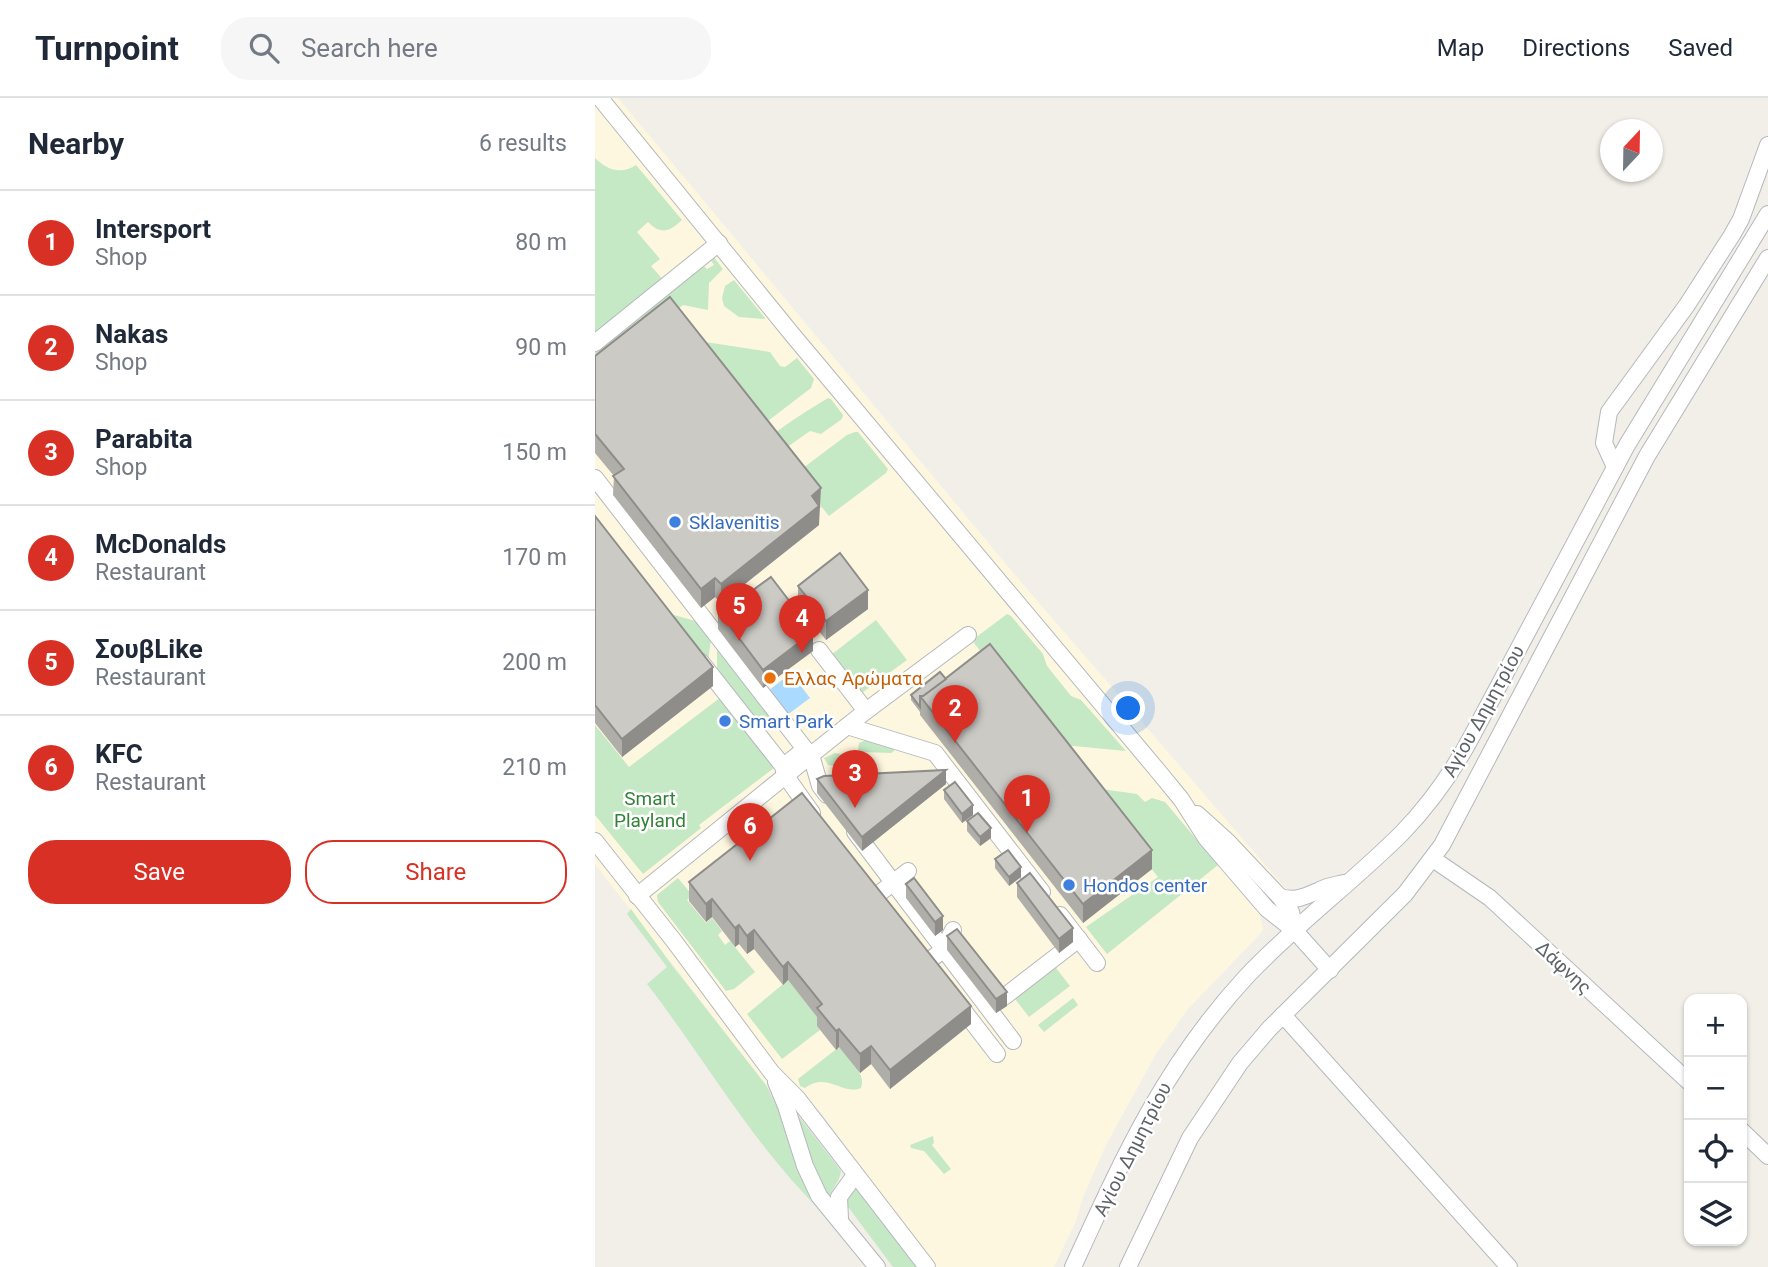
<!DOCTYPE html>
<html lang="en">
<head>
<meta charset="utf-8">
<style>
	:root { --surface:#fff; --page:#f6f6f7; --text:#1f2937; --muted:#747a83; --line:#e0e1e3; --accent:#d93025 }
	body { margin:0; font-family:Roboto,sans-serif; background:var(--page); color:var(--text) }
	.controls { position:absolute; right:21px; bottom:21px; display:grid; overflow:hidden; border-radius:14px; box-shadow:0 2px 5px #0004 }
	.controls button { width:63px; height:63px; display:grid; place-items:center; padding:0; border:0; border-bottom:2px solid var(--line); background:var(--surface); color:var(--text); font:35px sans-serif }
	.compass { position:absolute; left:1005px; top:21px; width:63px; height:63px; border-radius:50%; background:var(--surface); box-shadow:0 2px 5px #0004; rotate:22deg }
	.you { position:absolute; left:534px; top:611px; width:24px; height:24px; margin:-18px; border:5px solid #fff; border-radius:50%; background:#1a73e8; box-shadow:0 0 0 10px #1a73e833 }
	.badge { display:grid; place-items:center; width:46px; height:46px; border-radius:50%; background:var(--accent); color:#fff; font-size:23px; font-weight:700 }
	.pin { position:absolute; translate:-50% -58px; filter:drop-shadow(0 2px 4px #0008) }
	.pin::after { content:''; position:absolute; top:37px; width:24px; height:21px; background:inherit; clip-path:polygon(0 0,100% 0,50% 100%) }
	.list { margin:0; padding:0; list-style:none }
	h2 { display:flex; justify-content:space-between; align-items:center; height:91px; margin:0; padding:0 28px; font-size:30px }
	h2 small { font-size:23px; font-weight:400; color:var(--muted) }
	.list li { display:grid; grid-template-columns:46px 1fr auto; gap:21px; align-items:center; box-sizing:border-box; height:105px; padding:0 28px; border-top:2px solid var(--line) }
	.list b { display:block; font-size:26px; white-space:nowrap }
	.list p { margin:0; font-size:23px; white-space:nowrap; color:var(--muted) }
	.list em { font-size:23px; font-style:normal; color:var(--muted) }
	.actions { display:flex; gap:14px; padding:21px 28px }
	.actions a { flex:1; padding:16px 0; border:2px solid var(--accent); border-radius:28px; text-align:center; font-size:24px; color:var(--accent) }
	.actions .main { background:var(--accent); color:#fff }
	.icon { flex:none; width:38px; height:38px; fill:none; stroke:currentColor; stroke-width:2; stroke-linecap:round; stroke-linejoin:round }
	.map { position:relative; flex:none; width:1173px; height:1169px; overflow:hidden }
	header { display:flex; align-items:center; gap:42px; box-sizing:border-box; height:98px; padding:0 35px; background:var(--surface); border-bottom:2px solid var(--line) }
	header strong { font-size:33px }
	nav { display:flex; gap:38px; margin-inline-start:auto; font-size:24px }
	.search { width:490px; height:63px; background:var(--page); display:flex; align-items:center; gap:18px; box-sizing:border-box; padding:0 24px; border-radius:28px; color:var(--muted); font-size:26px }
	main { display:flex }
	aside { flex:1; background:var(--surface) }
	.map>svg:first-child { display:block }
</style>
</head>
<body>
<header>
<strong>Turnpoint</strong>
<div class="search"><svg class="icon" aria-label="search" viewBox="0 0 24 24"><circle cx="10" cy="10" r="6"/><path d="M15 15l6 6"/></svg>Search here</div>
<nav><a>Map</a><a>Directions</a><a>Saved</a></nav>
</header>
<main>
<aside>
<h2>Nearby<small>6 results</small></h2>
<ul class="list">
<li><span class="badge">1</span><div><b>Intersport</b><p>Shop</p></div><em>80 m</em></li>
<li><span class="badge">2</span><div><b>Nakas</b><p>Shop</p></div><em>90 m</em></li>
<li><span class="badge">3</span><div><b>Parabita</b><p>Shop</p></div><em>150 m</em></li>
<li><span class="badge">4</span><div><b>McDonalds</b><p>Restaurant</p></div><em>170 m</em></li>
<li><span class="badge">5</span><div><b>ΣουβLike</b><p>Restaurant</p></div><em>200 m</em></li>
<li><span class="badge">6</span><div><b>KFC</b><p>Restaurant</p></div><em>210 m</em></li>
</ul>
<div class="actions"><a class="main">Save</a><a>Share</a></div>
</aside>
<div class="map">
<svg width="1173" height="1169" viewBox="0 0 1173 1169">
	<rect width="100%" height="100%" fill="#f1efe8"/>
	<!-- commercial -->
	<path fill="#fef7e0" d="M0,0H23L426,484L691,791L665,815L668,831L665,836L593,911L561,956L512,1045L488,1099L481,1123L459,1169H341L224,1012L171,987L0,766Z"/>
	<!-- green -->
	<g fill="#c5e8c5">
		<path d="M0,60C12,72 26,77 41,67L87,122C74,134 66,137 53,124L42,134L65,161L56,168L70,184L0,238Z"/>
		<path d="M118,158L128,171L114,185L113,212L88,207L10,269L0,255V251L31,228L45,221L60,201L106,165L112,171L119,167L114,159Z"/>
		<path d="M139,182L170,220V221L144,219L129,208L127,200L130,188Z"/>
		<path d="M104,243L175,254L185,268L190,269L202,260L219,281L216,290L169,326L177,337C196,323 213,312 233,300L236,301L248,317L247,321L226,336L215,333L184,355Z"/>
		<path d="M260,334H263L293,371L291,375L234,418L200,376L252,337Z"/>
		<path d="M412,516L416,518L448,556L452,568L476,598L486,602L531,653L458,646L379,545L380,540Z"/>
		<path d="M79,517L104,524L116,541L113,564L78,519Z"/>
		<path d="M281,522L312,562L264,597L236,557Z"/>
		<path d="M122,551L174,615L173,623L162,624L122,574Z"/>
		<path d="M126,599L179,670L104,727L106,730L48,776L0,717V627L34,669Z"/>
		<path d="M273,641L299,651V653L296,655L266,654L263,652L264,645Z"/>
		<path d="M240,655L257,658L259,662L250,669L233,667L229,660Z"/>
		<path d="M492,689L542,696L550,704L557,700L570,704L623,767L512,856L491,829L563,779Z"/>
		<path d="M83,780L97,797L92,802L111,825L117,820L127,833L123,837L130,847L135,843L160,874L139,891L131,893L63,804L62,797Z"/>
		<path d="M36,811L76,866L171,987L184,1013L202,1069L227,1114C158,1047 110,961 52,886L72,869L32,816Z"/>
		<path d="M458,866L475,888L434,919L417,897Z"/>
		<path d="M193,882L227,925L222,928L225,932L187,961L152,916Z"/>
		<path d="M478,900L483,907L449,934L443,927Z"/>
		<path d="M244,949C253,960 272,976 266,990C248,998 232,973 210,990L205,988L203,981Z"/>
		<path d="M202,1016L246,1073C245,1084 235,1091 234,1103L215,1065L200,1018Z"/>
		<path d="M338,1038L339,1045L337,1047L356,1071L349,1076L329,1053L316,1050L315,1047Z"/>
		<path d="M260,1090L263,1091L322,1169H298L251,1106L252,1097Z"/>
	</g>
	<!-- water -->
	<path fill="#aadaff" d="M196,575L215,600L191,618L173,593Z"/>
	<g fill="none" stroke-linecap="round" stroke-linejoin="round">
		<defs>
			<g id="minor">
				<path d="M5,0L196,235L563,673L586,701L611,740L672,811L700,833L735,872"/>
				<path d="M0,245L124,145"/>
				<path d="M1020,369L1009,345L1014,314L1092,207L1137,137L1146,121L1173,47"/>
				<path d="M0,380L210,651L195,663"/>
				<path d="M106,564L188,668L190,677L217,715"/>
				<path d="M271,613L373,537"/>
				<path d="M252,628L340,655L447,794"/>
				<path d="M210,651L216,657L271,613L224,552"/>
				<path d="M602,716L633,744L685,799L696,814L700,833"/>
				<path d="M260,734L418,943"/>
				<path d="M0,743L79,843L177,975L202,1000L332,1169"/>
				<path d="M838,761L895,800L1094,984"/>
				<path d="M42,798L216,657L225,688L232,697"/>
				<path d="M281,798L313,773"/>
				<path d="M685,799C701,804 711,798 725,792C732,788 741,787 749,785"/>
				<path d="M465,817L502,865"/>
				<path d="M331,865L348,852L358,832"/>
				<path d="M409,899L484,841"/>
				<path d="M365,908L402,956"/>
				<path d="M688,917L914,1169"/>
				<path d="M181,984L191,1008L210,1068L224,1098L282,1169"/>
				<path d="M1147,1033L1173,1058"/>
				<path d="M245,1121L244,1099L260,1077"/>
				<path d="M478,1169C528,1060 569,968 651,879C700,827 757,785 807,735C835,706 859,672 878,636L1032,347L1173,116"/>
				<path d="M533,1169L595,1040L645,965L674,931L810,796L847,747L1052,358L1173,160"/>
			</g>
		</defs>
		<!-- minor casing -->
		<use href="#minor" stroke="#b5b8bc" stroke-width="18"/>
		<!-- minor -->
		<use href="#minor" stroke="#fff" stroke-width="16"/>
	</g>
	<!-- wall -->
	<g fill="#afaea9">
		<path d="M0,258L226,409L224,410V427L126,505L120,499L106,510L18,397L19,378L0,355Z"/>
		<path d="M0,418L118,588L27,659L0,625Z"/>
		<path d="M203,488L273,511L231,542L203,507Z"/>
		<path d="M143,503L218,553L168,590L123,531V512Z"/>
		<path d="M351,581L557,771L488,825L325,617V614L316,602V597Z"/>
		<path d="M222,681L351,686L267,753L222,695Z"/>
		<path d="M349,692L378,717L367,725L349,701Z"/>
		<path d="M372,723L396,740L385,748L372,733Z"/>
		<path d="M400,761L426,779L414,788L400,770Z"/>
		<path d="M94,784L376,926L295,991L276,966L265,975L244,949L241,952L222,928V919L193,882L188,887L159,851L152,856L144,846L140,849L117,819L111,824L94,803Z"/>
		<path d="M422,785L478,844L464,855L422,799Z"/>
		<path d="M311,786L348,832L340,838L311,800Z"/>
		<path d="M352,838L412,908L401,915L352,852Z"/>
	</g>
	<!-- shaded-wall -->
	<g fill="#8f8d8a">
		<path d="M226,390L224,427L126,505V486Z"/>
		<path d="M120,480V499L106,510V491Z"/>
		<path d="M273,492V511L231,542V523Z"/>
		<path d="M218,534V553L168,590V572Z"/>
		<path d="M118,569V588L27,659V641Z"/>
		<path d="M351,672V686L267,753V739Z"/>
		<path d="M378,707V717L367,725V716Z"/>
		<path d="M396,730V740L385,748V739Z"/>
		<path d="M557,752V771L488,825V806Z"/>
		<path d="M426,769V779L414,788V779Z"/>
		<path d="M117,801V819L111,824V806Z"/>
		<path d="M348,818V832L340,838V824Z"/>
		<path d="M144,827V846L140,849V830Z"/>
		<path d="M478,830V844L464,855V841Z"/>
		<path d="M159,832V851L152,856V838Z"/>
		<path d="M193,864V882L188,887V869Z"/>
		<path d="M412,894V908L401,915V901Z"/>
		<path d="M376,908V926L295,991V972Z"/>
		<path d="M244,931V949L241,952V933Z"/>
		<path d="M276,948V966L265,975V956Z"/>
	</g>
	<!-- building -->
	<g fill="#cccac5" stroke="#8f8d8a" stroke-width="2">
		<path d="M75,199L226,390L217,398L224,408L126,486L120,480L106,491L18,378L29,371L0,336V258Z"/>
		<path d="M0,418L118,569L27,641L0,607Z"/>
		<path d="M245,455L273,492L231,523L203,488Z"/>
		<path d="M176,479L218,534L168,572L123,512L140,499L143,503Z"/>
		<path d="M395,546L557,752L488,806L325,598H328Z"/>
		<path d="M345,574L351,581L328,598H325V609L316,597Z"/>
		<path d="M351,672L267,739L222,681L229,678Z"/>
		<path d="M360,684L378,707L367,716L349,692Z"/>
		<path d="M207,695L376,908L295,972L276,948L265,956L244,931L241,933L222,910L227,906L193,864L188,869L159,832L152,838L144,827L140,830L117,801L111,806L94,784Z"/>
		<path d="M383,715L396,730L385,739L372,723Z"/>
		<path d="M413,752L426,769L414,779L400,761Z"/>
		<path d="M435,775L478,830L464,841L422,785Z"/>
		<path d="M319,780L348,818L340,824L311,786Z"/>
		<path d="M362,831L412,894L401,901L352,838Z"/>
	</g>
	<!-- markers -->
	<g fill="#3f7fe0" stroke="#fff" stroke-width="2.5">
		<circle cx="80" cy="424" r="7"/>
		<circle cx="130" cy="623" r="7"/>
		<circle cx="474" cy="787" r="7"/>
	</g>
	<circle fill="#e8710a" stroke="#fff" stroke-width="2.5" cx="175" cy="580" r="7"/>
	<g text-anchor="middle" stroke-width="5" stroke-linejoin="round" paint-order="stroke">
		<!-- shop labels -->
		<g font-size="19" fill="#366cbe" stroke="#fff" text-anchor="start">
			<text x="94" y="431">Sklavenitis</text>
			<text x="144" y="630">Smart Park</text>
			<text x="488" y="794">Hondos center</text>
		</g>
		<!-- food labels -->
		<g font-size="19" fill="#c56008" stroke="#fff" text-anchor="start">
			<text x="189" y="587">Ελλας Αρώματα</text>
		</g>
		<!-- street labels -->
		<g font-size="19" fill="#5f6368" stroke="#fff">
			<text transform="translate(888 613) rotate(-61)" y="7">Αγίου Δημητρίου</text>
			<text transform="translate(969 869) rotate(43)" y="7">Δάφνης</text>
			<text transform="translate(537 1051) rotate(-63)" y="7">Αγίου Δημητρίου</text>
		</g>
		<!-- park labels -->
		<g font-size="19" fill="#348238" stroke="#fff">
			<text x="55" y="707">Smart<tspan x="55" dy="22">Playland</tspan></text>
		</g>
	</g>
</svg>
<div class="controls">
<button>+</button>
<button>−</button>
<button><svg class="icon" aria-label="locate" viewBox="0 0 24 24"><circle cx="12" cy="12" r="6"/><path d="M12 2v4M12 18v4M2 12h4M18 12h4"/></svg></button>
<button><svg class="icon" aria-label="layers" viewBox="0 0 24 24"><path d="M12 4l9 5-9 5-9-5zM3 14l9 5 9-5"/></svg></button>
</div>
<svg class="compass" viewBox="-18 -18 36 36"><path d="M0-13l5 13h-10z" fill="#e53935"/><path d="M0 13l5-13h-10z" fill="#747a83"/></svg>
<div class="you"></div>
<div class="pin badge" style="left:432px;top:735px">1</div>
<div class="pin badge" style="left:360px;top:645px">2</div>
<div class="pin badge" style="left:260px;top:710px">3</div>
<div class="pin badge" style="left:207px;top:555px">4</div>
<div class="pin badge" style="left:144px;top:543px">5</div>
<div class="pin badge" style="left:155px;top:763px">6</div>
</div>
</main>
</body>
</html>
